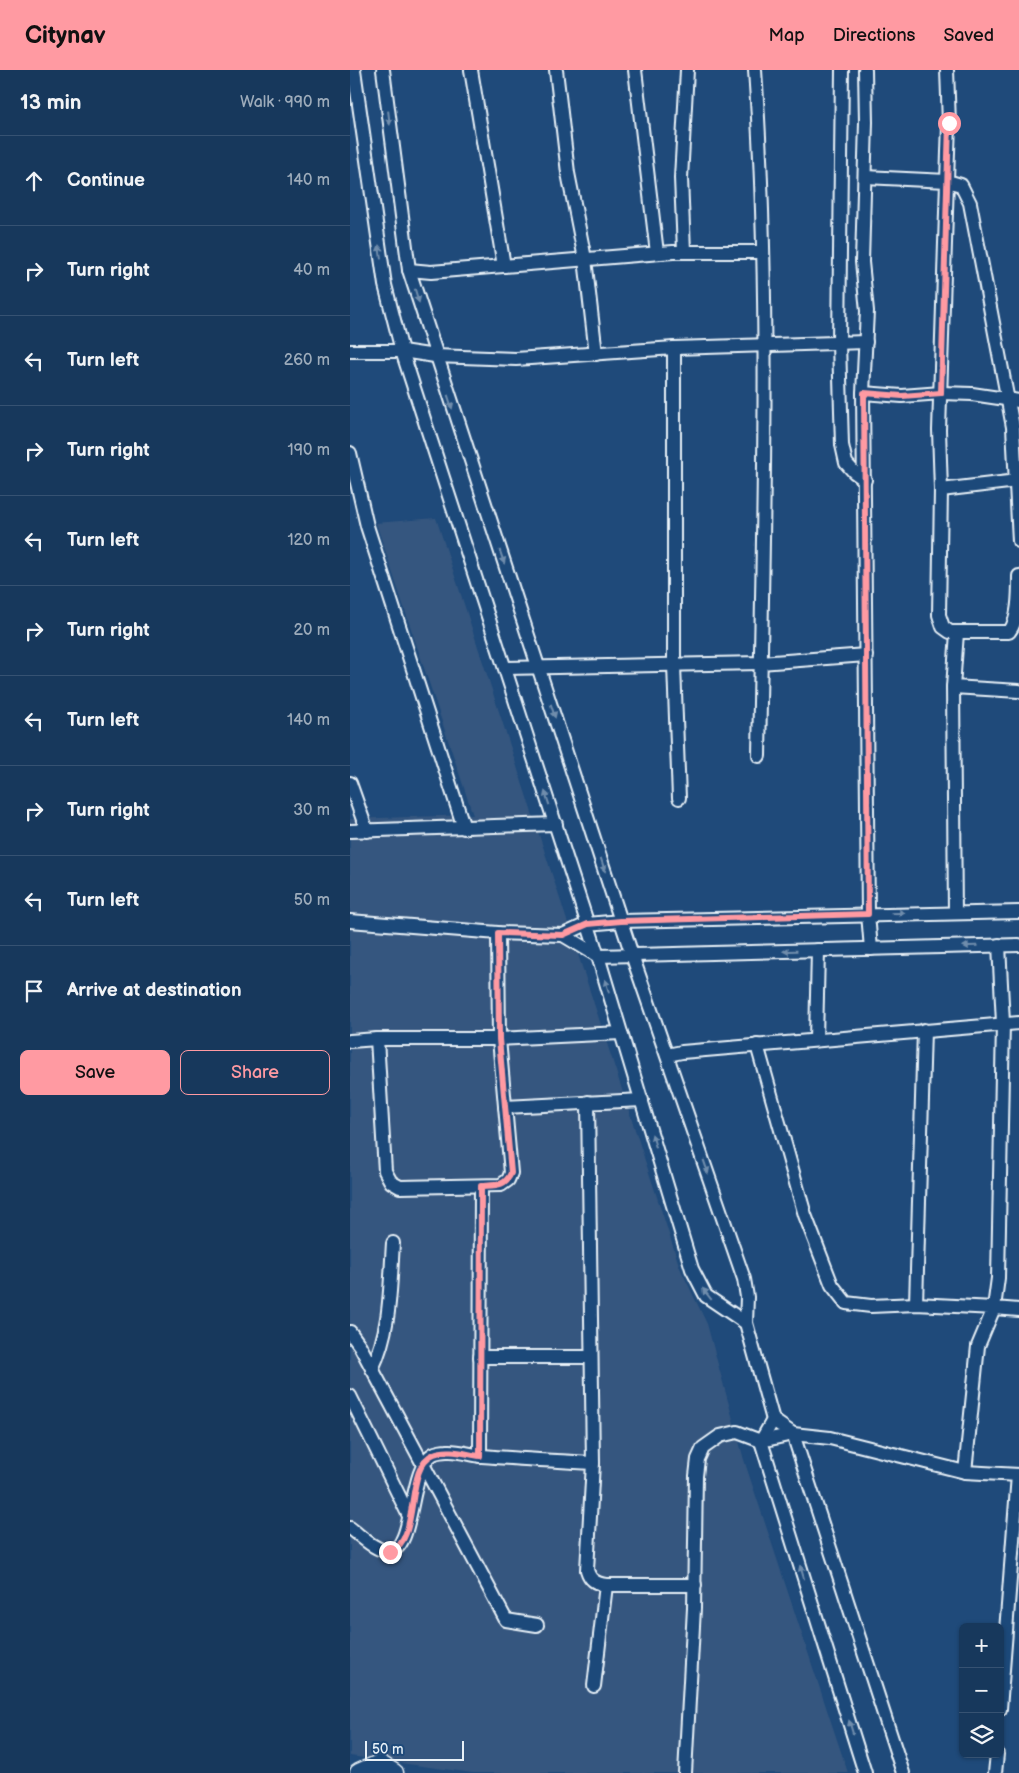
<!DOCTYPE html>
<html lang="en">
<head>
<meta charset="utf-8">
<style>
	:root { --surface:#17385c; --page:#203f62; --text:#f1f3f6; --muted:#9eacbb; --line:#365272; --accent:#ff9aa2 }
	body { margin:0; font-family:"Balsamiq Sans",sans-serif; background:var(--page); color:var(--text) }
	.controls { position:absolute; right:15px; bottom:15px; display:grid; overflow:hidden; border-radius:8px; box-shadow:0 1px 4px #0004 }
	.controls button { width:45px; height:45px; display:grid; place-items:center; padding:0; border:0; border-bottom:1px solid var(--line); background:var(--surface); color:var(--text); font:25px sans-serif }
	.scale { position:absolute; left:15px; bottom:12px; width:99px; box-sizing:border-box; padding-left:5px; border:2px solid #e8f1f8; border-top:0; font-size:14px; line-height:18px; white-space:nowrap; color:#e8f1f8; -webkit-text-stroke:4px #1f4a7a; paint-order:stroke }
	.stop { position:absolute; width:15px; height:15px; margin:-11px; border:4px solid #ff9aa2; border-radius:50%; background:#fff }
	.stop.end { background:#ff9aa2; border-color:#fff; box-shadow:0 1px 5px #0008 }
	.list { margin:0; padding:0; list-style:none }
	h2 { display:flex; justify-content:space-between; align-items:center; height:65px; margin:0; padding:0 20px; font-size:21px }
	h2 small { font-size:16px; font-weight:400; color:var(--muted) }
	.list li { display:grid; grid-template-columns:32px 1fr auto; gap:15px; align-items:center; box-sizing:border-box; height:90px; padding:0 20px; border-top:1px solid var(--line) }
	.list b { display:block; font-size:19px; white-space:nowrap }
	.list em { font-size:16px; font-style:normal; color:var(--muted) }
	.actions { display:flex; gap:10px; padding:15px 20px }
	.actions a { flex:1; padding:11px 0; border:1px solid var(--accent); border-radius:8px; text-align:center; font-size:18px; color:var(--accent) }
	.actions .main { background:var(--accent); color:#111 }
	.icon { flex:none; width:28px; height:28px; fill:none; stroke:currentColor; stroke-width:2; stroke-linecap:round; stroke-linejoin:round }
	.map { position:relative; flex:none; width:669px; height:1703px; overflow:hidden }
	header { display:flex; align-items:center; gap:30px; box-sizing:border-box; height:70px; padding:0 25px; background:var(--accent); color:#111 }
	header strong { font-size:24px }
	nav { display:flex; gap:28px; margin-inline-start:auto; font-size:18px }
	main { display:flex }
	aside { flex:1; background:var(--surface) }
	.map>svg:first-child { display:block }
</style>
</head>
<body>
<header>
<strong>Citynav</strong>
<nav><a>Map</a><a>Directions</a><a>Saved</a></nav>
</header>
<main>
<aside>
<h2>13 min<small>Walk · 990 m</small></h2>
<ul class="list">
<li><svg class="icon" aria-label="ahead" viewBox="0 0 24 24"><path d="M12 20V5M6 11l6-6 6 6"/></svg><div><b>Continue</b></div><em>140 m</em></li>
<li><svg class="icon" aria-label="right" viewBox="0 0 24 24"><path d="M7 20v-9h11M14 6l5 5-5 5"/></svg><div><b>Turn right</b></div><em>40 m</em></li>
<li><svg class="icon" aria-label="left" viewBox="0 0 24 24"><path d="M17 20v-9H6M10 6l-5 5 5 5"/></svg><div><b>Turn left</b></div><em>260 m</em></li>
<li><svg class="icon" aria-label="right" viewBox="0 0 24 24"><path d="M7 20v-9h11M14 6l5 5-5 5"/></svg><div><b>Turn right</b></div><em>190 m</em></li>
<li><svg class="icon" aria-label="left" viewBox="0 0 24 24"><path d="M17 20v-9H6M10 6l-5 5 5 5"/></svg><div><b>Turn left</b></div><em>120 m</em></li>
<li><svg class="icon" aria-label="right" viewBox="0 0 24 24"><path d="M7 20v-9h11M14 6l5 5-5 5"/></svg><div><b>Turn right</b></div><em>20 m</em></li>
<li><svg class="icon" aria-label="left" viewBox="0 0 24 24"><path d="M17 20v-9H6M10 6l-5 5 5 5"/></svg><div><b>Turn left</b></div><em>140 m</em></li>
<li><svg class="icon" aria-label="right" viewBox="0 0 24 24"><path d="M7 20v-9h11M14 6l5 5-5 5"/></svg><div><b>Turn right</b></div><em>30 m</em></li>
<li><svg class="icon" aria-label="left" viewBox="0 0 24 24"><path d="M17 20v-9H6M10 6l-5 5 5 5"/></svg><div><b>Turn left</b></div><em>50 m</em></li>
<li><svg class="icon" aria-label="arrive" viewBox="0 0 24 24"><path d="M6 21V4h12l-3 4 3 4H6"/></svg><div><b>Arrive at destination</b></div></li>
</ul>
<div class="actions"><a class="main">Save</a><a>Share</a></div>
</aside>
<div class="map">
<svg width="669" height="1703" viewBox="0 0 669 1703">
	<rect width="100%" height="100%" fill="#1f4a7a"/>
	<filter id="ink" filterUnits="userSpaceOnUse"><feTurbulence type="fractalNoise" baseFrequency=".02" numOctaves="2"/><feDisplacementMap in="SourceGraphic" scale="10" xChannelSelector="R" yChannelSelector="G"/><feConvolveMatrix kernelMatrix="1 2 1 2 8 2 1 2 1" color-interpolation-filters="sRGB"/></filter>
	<g filter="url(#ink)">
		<!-- built -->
		<path fill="#36577f" d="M86,448L330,1198L357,1254L394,1390L498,1703H123L0,1686V749L123,745L26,453Z"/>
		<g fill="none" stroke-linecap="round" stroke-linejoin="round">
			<defs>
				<g id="street">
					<path d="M4,0L35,215L52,281L248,886L342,1199L356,1226L396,1253"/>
					<path d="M33,0L59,200L282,885L394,1209L397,1227L396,1253L423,1350L443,1364L553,1703"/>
					<path d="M121,0L154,196"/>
					<path d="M206,0L218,103L235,189L246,284"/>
					<path d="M285,0L307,183"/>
					<path d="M405,0C421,228 413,458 409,686"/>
					<path d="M492,0L489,273L492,375L496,393L504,402L515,410"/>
					<path d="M515,0L516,52L512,192L517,241L513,323L518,844L521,879"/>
					<path d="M597,0L599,53L597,111L611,115L620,133L663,357L669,471"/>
					<path d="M515,107L597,111L589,360L591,420L589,545L593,557L600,562H659C669,550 669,523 669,506"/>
					<path d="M334,181L331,108L337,0"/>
					<path d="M59,200L81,202L323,182H412"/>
					<path d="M324,278V595L329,728"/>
					<path d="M0,281H52L85,286L166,289L324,278L516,272"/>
					<path d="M513,323L552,326L591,323L622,324L669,331"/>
					<path d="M0,383L17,456L114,758"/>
					<path d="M591,420L667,411"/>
					<path d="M607,563L603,617L669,621"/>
					<path d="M156,598L410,593L516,585"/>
					<path d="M603,617L605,843"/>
					<path d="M0,713L17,761"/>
					<path d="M0,761L206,754"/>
					<path d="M0,851L148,863L213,865L237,854L271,851L669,842"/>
					<path d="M148,863L149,969L161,1103L158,1110L151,1115L50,1117L41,1112L35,1101L27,969H149L271,963"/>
					<path d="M213,865L248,886L669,875"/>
					<path d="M649,875L653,953L648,1208L644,1238L669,1240"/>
					<path d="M466,970L468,880"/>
					<path d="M0,971L27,969"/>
					<path d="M407,975L455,1145L482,1215L496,1233L521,1236L566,1234L644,1238L628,1276L615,1402"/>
					<path d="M317,985L332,982L669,953"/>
					<path d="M238,1032L243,1393"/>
					<path d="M155,1037L292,1030"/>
					<path d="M566,1234L574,960"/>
					<path d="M0,1262L10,1276L156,1550L187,1555"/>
					<path d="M130,1287H241"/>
					<path d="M22,1299C41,1260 40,1216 43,1173"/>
					<path d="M0,1326L59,1446"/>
					<path d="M423,1350L411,1371L515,1703"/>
					<path d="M130,1386L131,1116"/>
					<path d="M0,1458C10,1465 26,1482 39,1481C65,1481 58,1398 83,1384C86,1382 94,1381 97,1381C108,1380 121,1385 132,1386C168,1389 206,1391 243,1393L237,1500C240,1510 245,1513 256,1515H345"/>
					<path d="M244,1616L256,1515"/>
					<path d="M650,1639L668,1405"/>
					<path d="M335,1703L344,1538L346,1406L348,1389L353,1378L370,1366L387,1362L411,1371L443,1364L480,1368L615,1402L669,1405"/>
					<path d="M645,1703L647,1684"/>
				</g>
				<path id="secondary" d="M9,1703L29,1694L44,1703"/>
			</defs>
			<!-- street casing -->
			<use href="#street" stroke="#e8f1f8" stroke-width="16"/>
			<!-- secondary casing -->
			<use href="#secondary" stroke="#e8f1f8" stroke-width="21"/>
			<!-- street -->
			<use href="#street" stroke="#1f4a7a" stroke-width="12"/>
			<!-- secondary -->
			<use href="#secondary" stroke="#1f4a7a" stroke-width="18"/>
		</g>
		<!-- one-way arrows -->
		<defs><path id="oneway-solid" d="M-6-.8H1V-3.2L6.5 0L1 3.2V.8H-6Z" transform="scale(1.25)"/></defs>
		<g fill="#6f8dac">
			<use href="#oneway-solid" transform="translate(39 48) rotate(83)"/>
			<use href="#oneway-solid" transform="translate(30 182) rotate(-98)"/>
			<use href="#oneway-solid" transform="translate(67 226) rotate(73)"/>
			<use href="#oneway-solid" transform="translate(100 332) rotate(72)"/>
			<use href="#oneway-solid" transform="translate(152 487) rotate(71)"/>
			<use href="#oneway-solid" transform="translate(203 641) rotate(72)"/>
			<use href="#oneway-solid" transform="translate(197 728) rotate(-108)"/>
			<use href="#oneway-solid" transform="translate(253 795) rotate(72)"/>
			<use href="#oneway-solid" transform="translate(548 843) rotate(-1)"/>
			<use href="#oneway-solid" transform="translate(620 876) rotate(178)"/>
			<use href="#oneway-solid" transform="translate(440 881) rotate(178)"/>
			<use href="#oneway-solid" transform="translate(257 916) rotate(-107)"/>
			<use href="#oneway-solid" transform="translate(304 1071) rotate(-107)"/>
			<use href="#oneway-solid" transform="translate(356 1097) rotate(71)"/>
			<use href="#oneway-solid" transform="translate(357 1224) rotate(-128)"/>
			<use href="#oneway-solid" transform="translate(452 1502) rotate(-107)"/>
			<use href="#oneway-solid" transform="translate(501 1657) rotate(-107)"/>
		</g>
	</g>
	<g fill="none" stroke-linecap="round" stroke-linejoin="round" filter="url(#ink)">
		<!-- route -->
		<path stroke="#ff9aa2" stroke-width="6" d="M40,1482C72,1470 53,1396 84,1384C98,1378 115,1384 130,1386L131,1116C145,1115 155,1117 161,1103L149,969L148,863L213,865L238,854L271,851L518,844L514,323L552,326L591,323L599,53"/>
	</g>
</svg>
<div class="controls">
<button>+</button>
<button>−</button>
<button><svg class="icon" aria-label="layers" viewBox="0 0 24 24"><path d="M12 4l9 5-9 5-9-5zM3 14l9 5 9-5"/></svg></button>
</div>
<div class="scale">50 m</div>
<div class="stop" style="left:599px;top:53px"></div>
<div class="stop end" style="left:40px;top:1482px"></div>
</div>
</main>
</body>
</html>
